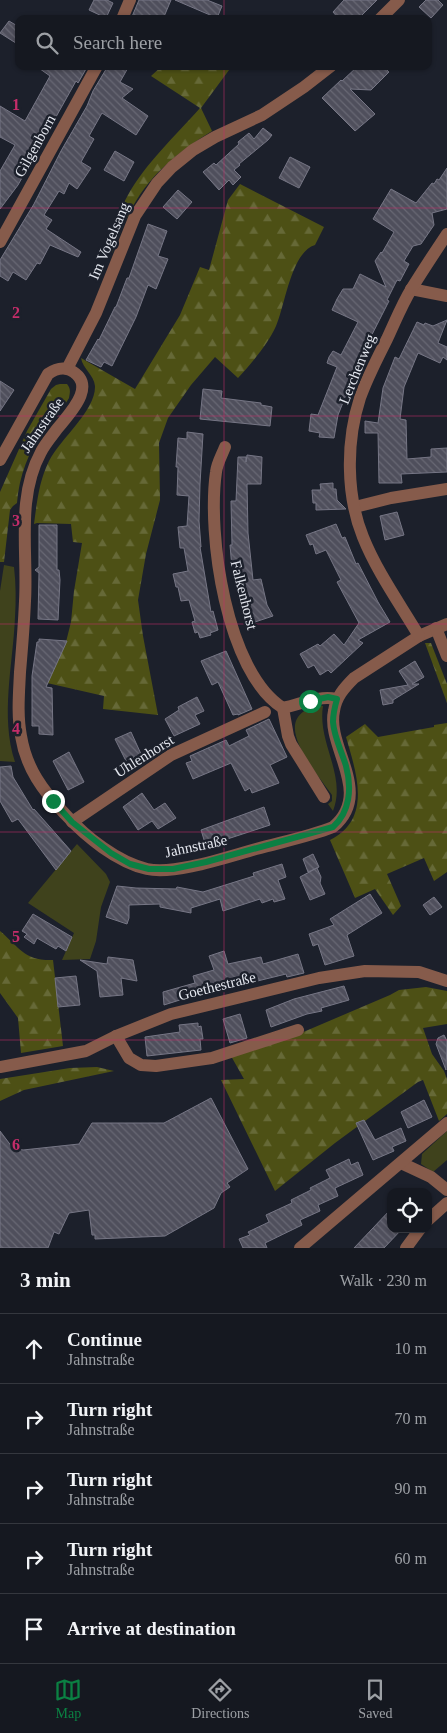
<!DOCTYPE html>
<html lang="en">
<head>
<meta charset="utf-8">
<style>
	:root { --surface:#151820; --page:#1e2129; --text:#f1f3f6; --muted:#9da0a5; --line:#34373e; --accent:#0b8043 }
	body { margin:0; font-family:Georgia,serif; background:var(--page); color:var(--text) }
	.controls { position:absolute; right:15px; bottom:15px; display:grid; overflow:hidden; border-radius:10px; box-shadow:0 1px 4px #0004 }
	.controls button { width:45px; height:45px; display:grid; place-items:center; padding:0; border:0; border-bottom:1px solid var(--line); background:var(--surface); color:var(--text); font:25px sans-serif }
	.stop { position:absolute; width:15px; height:15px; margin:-11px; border:4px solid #0b8043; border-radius:50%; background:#fff }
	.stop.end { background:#0b8043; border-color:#fff; box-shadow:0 1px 5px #0008 }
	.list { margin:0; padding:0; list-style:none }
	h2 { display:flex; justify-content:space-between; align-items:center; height:65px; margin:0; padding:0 20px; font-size:21px }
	h2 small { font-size:16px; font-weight:400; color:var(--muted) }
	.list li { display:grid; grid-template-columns:32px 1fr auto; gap:15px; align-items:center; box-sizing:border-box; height:70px; padding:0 20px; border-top:1px solid var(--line) }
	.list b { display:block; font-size:19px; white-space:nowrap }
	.list p { margin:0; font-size:16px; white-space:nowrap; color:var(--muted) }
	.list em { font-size:16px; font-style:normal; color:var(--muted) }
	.icon { flex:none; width:28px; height:28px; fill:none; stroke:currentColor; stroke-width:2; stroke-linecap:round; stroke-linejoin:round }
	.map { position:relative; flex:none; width:447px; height:1248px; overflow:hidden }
	.search { position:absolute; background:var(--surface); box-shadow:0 1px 4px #0004; left:15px; right:15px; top:15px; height:55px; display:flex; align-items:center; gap:12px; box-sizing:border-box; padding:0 18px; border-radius:10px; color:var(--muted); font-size:19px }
	.sheet { height:415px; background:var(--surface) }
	nav { display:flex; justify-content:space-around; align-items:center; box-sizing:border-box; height:70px; border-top:1px solid var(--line); background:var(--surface); font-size:14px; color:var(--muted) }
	nav a { display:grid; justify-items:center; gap:2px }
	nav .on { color:var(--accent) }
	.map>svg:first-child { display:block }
</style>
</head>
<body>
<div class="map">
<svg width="447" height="1248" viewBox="0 0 447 1248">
	<defs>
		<pattern id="forest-firs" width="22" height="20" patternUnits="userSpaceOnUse" patternTransform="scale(1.25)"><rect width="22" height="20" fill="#4d5015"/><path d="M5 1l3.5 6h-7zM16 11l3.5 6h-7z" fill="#666937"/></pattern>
		<pattern id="building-back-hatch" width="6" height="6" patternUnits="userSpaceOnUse" patternTransform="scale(1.25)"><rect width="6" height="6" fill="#4f4f5c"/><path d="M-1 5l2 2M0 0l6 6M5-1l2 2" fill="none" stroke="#686874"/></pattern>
	</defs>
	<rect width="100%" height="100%" fill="#1c202b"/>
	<!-- green -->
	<g fill="#3f421c">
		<path d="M4,565L14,567C16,584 16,601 15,617C13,665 0,716 15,762L0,761V591Z"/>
		<path d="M317,705L323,706C317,742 347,776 333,811L328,804L332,801V795C321,779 284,737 298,717C302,711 310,708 317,705Z"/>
		<path d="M77,844L106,874L110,882L101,907L96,941L90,959L62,960L74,933L28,903Z"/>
		<path d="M447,1131V1160L433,1172L421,1164L422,1154Z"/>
	</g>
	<!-- forest -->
	<g fill="url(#forest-firs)">
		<path d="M162,66H232L201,108L212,131C178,152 147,176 129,214C122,226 118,240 112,253L108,250C114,232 118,212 128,195C145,164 177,134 200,108L151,76Z"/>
		<path d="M240,184L324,227L315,245C291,252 285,306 276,326C268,344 251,364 238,378L215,357L191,385L168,418L159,443L160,500L146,554L138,600L143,636L158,715L103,709L104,696L47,683L66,642L71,622L74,591L82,543L73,542L71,524L37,523L34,524C37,502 39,481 49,461C61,438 96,410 95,386C94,375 83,369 81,358L135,389L180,315L200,267L209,270L228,200Z"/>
		<path d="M60,384H67C71,389 70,392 69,398C63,409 52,418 45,428C29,450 19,476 17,503L13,506L10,510L4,562H0V492L27,431L51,389L56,385Z"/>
		<path d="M425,643H431L447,684V703Z"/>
		<path d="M447,723V872L434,881L424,858L387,874L401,906L393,915L375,889L355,898L330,840C373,819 356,772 346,737L365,724L378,737L434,727V725Z"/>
		<path d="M0,931C19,947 24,961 53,960L63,1046L21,1053L18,1018L0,993Z"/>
		<path d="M426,987L447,991V1024L423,1028L432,1054L444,1071L447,1079V1114L439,1121L423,1080L418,1082L335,1143L275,1191L221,1080L244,1079L231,1056L294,1036L390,995L399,990Z"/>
		<path d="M97,1067L114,1071L24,1090L0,1101V1079L70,1068Z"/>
	</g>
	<!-- building -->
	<g fill="url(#building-back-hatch)" stroke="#767685">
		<path d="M94,0H107L113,3L106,18L89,10Z"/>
		<path d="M139,0H171L163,19H131Z"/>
		<path d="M175,0H207L222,6L217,18Z"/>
		<path d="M344,0H377L358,19H339L333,12Z"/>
		<path d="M426,0H438L443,5L431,18L419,7Z"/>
		<path d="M9,21L19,27V45L0,33Z"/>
		<path d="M36,66H81L86,69L78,83L76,81L18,185L0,209V171L15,145L0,137V106L25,121L50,76Z"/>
		<path d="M108,66H129L120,82L133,89L122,98L148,116L136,135L102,113L89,136L94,139L81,162L91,168L77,189L69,183L64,194L59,191L44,215L52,220L46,229L81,252L78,257L50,245L40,264L37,263L26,280L13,272L8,281L0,276V260L34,204L61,151L87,106L93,91Z"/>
		<path d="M358,66H383L389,72L371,90L350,89L375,114L355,131L322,98L341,80L342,81Z"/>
		<path d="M263,128L272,135L268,140L239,164L240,165L234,170L241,177L233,185L229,180L219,190L203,172L214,163L216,165L239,144L238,142L249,133L254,139Z"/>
		<path d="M115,151L134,162L124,181L104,170Z"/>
		<path d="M290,157L310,167L299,188L279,178Z"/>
		<path d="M447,168V209L432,213L434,225L421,244L413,246L404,261L409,264L400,281L397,280L387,300L389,301L352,374L354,375L338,415L334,438L319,437L320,433L309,431L311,414L318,415L337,367L327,363L329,357L333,351L341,355L358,322L332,310L337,299L343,289H353L360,274L386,287L375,261L381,252L382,253L394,232L373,219L391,189L416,203L432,183L434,184L437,179L439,180Z"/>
		<path d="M178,190L192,202L177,219L163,207Z"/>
		<path d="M148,224L167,231L158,256L168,259L156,289L148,285L136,317L112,366L104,362L101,367L86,360L98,339L99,340L115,307H116L127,278H129Z"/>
		<path d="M447,320L438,343L447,347V360L443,357L440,363L418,353L404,387L400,419L406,420L407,459L431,457V449L447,448V472L401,474L402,483H379L378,433H365V421L378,423L383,388L395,357L399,359L417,322L424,325L425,323L433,326Z"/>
		<path d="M0,381L14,390L0,411Z"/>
		<path d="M203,389L222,391L221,398L261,403V405L272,407L270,426L200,419Z"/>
		<path d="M187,432L203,434L200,484L199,521L201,547H200L211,612L213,611L218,630L210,633L211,635L200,638L198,632L195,633L192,622L195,621L189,600L181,601L178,587H176L173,574L188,571L184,548H180L178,527L187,526L189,496L177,495L178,467H176L178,438L187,439Z"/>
		<path d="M247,455L262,457L261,484H247L248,533L253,580L261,579L267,605L273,616L249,624L241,601L234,568H232L230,545H232L231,501H236L238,457H246V462Z"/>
		<path d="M333,483V489H336L337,500L346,509L316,510V503H313L312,490H321L320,484Z"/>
		<path d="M397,512L404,535L385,540L380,516Z"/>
		<path d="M336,524L342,538L345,537L356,564L358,563L378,602L390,622L358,640L363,643L331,673L328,670L320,675L314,665L308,668L300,654L318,644L320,646L334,634L344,645L359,623L337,582L341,580L326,550L316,554L313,544L310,545L306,535Z"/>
		<path d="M39,525H57V570H59L60,580L58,620L38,619L39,573L35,570L39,567Z"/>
		<path d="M39,639L67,641L46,687L52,688L53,735L39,734V726H32V676L37,642H39Z"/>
		<path d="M226,651L252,709L238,715V714L233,715L218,682L212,685L201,661Z"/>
		<path d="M415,661L424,677L412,684H419L393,700V703L383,705L380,690L408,685L399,671Z"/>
		<path d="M197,697L204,711L195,715L200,724L174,736L165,719L179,710L178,707Z"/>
		<path d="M269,719L287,757L270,765L279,783L252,793L250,788L245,791L231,763L193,779L186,763L192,761L190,756L226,740L229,746L249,736L246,730Z"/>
		<path d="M131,732L141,754L126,761L115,739Z"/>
		<path d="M69,752L84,782L68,790L53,761Z"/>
		<path d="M11,766L13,777L33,810L34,809L71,851L56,870L18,819L12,822L0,801V767Z"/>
		<path d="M142,793L154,810L165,803L176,818L158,829L152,821L138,830L123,807Z"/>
		<path d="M264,807L270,825L206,846L201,830Z"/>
		<path d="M313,854L319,867L308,872L303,859Z"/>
		<path d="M282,864L286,877L278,880L285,899L274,902L273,899L262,903L260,899L223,911L220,899L191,908V913L160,907V904L129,905V918L127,924L106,917L117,886L136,888L176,889L177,887L203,892L254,876L253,873Z"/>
		<path d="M317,868L321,877L320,883L325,894L310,900L300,877Z"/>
		<path d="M370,894L382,913L347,935L354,956L325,965L318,944L313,946L309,934L334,925L330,919Z"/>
		<path d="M434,897L442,907L430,915L423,905Z"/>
		<path d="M33,914L72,937L66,951L58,946L56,949L37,938L34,944L24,937L27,934L22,931Z"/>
		<path d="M224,951L228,964L261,957L263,964L298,954L304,973L287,977L286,974L229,988L227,985L164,1005L163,992L195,983L193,976L214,970L209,956Z"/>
		<path d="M108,957L133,960L137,981L121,978L123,995L100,997L97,971L80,960L107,964Z"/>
		<path d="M76,976L80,1005L58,1007L55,978Z"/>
		<path d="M344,986L349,1000L321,1008L322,1011L307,1014L271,1027L266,1010L294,999Z"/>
		<path d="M240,1014L247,1038L230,1043L223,1019Z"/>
		<path d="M198,1023V1027L201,1026L203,1039H200L201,1050L147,1056L145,1037L180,1032L179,1025Z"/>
		<path d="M444,1035L447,1041L446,1070L436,1044L438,1038Z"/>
		<path d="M211,1098L248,1169L227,1183L230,1187L221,1193L214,1208L165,1236L95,1239V1235H92L89,1210L69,1213L59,1234L54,1232L48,1248H0V1131L12,1147L23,1150L79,1144L92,1123H164Z"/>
		<path d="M424,1100L432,1117L408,1128L401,1112Z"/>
		<path d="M364,1120L375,1140L401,1128L406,1141L392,1147L394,1151L373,1160L356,1123Z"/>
		<path d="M349,1159L351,1165L358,1162L363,1175L335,1188L338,1196L318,1205L320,1211L300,1220L302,1225L265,1243L267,1248H243L239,1239L250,1235L248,1232L269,1222L266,1215L292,1203L291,1200L311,1190L310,1188L330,1178L326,1170Z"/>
		<path d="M391,1209V1229H402L384,1248H354Z"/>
	</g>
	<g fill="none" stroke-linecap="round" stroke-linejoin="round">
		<!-- minor -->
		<g stroke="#865b4b" stroke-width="12">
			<path d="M122,19L130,0"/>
			<path d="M380,19L399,0"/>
			<path d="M0,242L97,66"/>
			<path d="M411,289L447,296"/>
			<path d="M67,369L96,313L135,216L157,183L172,167L193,150L215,137L262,115L304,87L331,66"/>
			<path d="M225,447C222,455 217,463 216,472C207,534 226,672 283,708"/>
			<path d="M0,460L48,374C55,369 63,367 70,370C99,385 69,414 57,429C52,436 45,444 41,452C16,498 28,551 25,601C24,625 22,649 20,672C19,694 17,715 21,736C26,768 43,791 65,814C86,837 117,862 147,869C175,875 227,857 256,849C281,842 308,837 333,827C374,793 326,747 334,711C336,697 344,688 354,678L419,636L447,624"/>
			<path d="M355,507L391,498L447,489"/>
			<path d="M436,628L447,656"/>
			<path d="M419,636C400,604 377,572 363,537C346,495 346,441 360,398C367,378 377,359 387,339C395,322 402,304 412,288C423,270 435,252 447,234"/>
			<path d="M324,797L291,744L288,736L283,708C302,704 318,695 337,699"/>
			<path d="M72,822L171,755L265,712"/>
			<path d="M116,1036L129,1058L141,1065L156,1066L212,1058L298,1030"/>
			<path d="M0,1067L86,1051L116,1036L171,1014L319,978L365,971L419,972L447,981"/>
			<path d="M401,1163L431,1177L447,1190"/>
			<path d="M428,1220L447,1203"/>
			<path d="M300,1248L447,1123"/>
			<path d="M406,1248L420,1229"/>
		</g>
	</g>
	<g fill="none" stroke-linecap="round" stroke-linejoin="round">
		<!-- route -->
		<path stroke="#0b8043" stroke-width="6" d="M53,801L72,822L111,853L130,864L149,869H173L206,862L333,827C350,812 352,788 346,766C342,752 334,737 333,722C333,714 335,706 337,699L328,697L310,701"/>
	</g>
	<!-- grid -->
	<path fill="none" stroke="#c52d6a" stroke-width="1" stroke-opacity="0.55" d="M224,0V19M224,66V1248M0,208H447M0,416H447M0,624H447M0,832H447M0,1040H447"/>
	<g text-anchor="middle" stroke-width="5" stroke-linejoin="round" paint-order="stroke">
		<!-- street labels -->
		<g font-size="15" fill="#e3e6ee" stroke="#1c202b">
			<text transform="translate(35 146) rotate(-61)" y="5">Gilgenborn</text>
			<text transform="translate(109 241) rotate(-67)" y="5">Im Vogelsang</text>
			<text transform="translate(357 369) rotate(-68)" y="5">Lerchenweg</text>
			<text transform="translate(42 425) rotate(-55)" y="5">Jahnstraße</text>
			<text transform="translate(244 595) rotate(76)" y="5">Falkenhorst</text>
			<text transform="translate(144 756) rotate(-32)" y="5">Uhlenhorst</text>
			<text transform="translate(196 846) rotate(-12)" y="5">Jahnstraße</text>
			<text transform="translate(217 986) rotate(-14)" y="5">Goethestraße</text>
		</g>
	</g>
	<g font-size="16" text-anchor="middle" font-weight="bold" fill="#c52d6a" stroke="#1c202b" stroke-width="5" stroke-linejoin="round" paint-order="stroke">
		<text x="16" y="110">1</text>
		<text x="16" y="318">2</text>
		<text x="16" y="526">3</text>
		<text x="16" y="734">4</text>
		<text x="16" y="942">5</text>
		<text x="16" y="1150">6</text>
	</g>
</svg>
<div class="controls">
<button><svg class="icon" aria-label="locate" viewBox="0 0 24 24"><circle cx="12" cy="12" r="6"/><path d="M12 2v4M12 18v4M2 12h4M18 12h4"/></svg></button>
</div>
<div class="stop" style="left:310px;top:701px"></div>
<div class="stop end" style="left:53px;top:801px"></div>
<div class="search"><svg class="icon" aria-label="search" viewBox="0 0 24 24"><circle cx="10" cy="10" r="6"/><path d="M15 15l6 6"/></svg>Search here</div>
</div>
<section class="sheet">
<h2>3 min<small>Walk · 230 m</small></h2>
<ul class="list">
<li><svg class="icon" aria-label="ahead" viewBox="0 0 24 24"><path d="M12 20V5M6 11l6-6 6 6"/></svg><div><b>Continue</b><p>Jahnstraße</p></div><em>10 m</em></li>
<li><svg class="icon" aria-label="right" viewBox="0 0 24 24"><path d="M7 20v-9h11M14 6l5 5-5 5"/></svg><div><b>Turn right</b><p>Jahnstraße</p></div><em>70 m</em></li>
<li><svg class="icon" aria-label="right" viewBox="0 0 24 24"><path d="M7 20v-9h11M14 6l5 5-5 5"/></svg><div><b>Turn right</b><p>Jahnstraße</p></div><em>90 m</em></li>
<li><svg class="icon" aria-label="right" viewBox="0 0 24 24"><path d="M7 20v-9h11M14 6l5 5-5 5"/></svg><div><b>Turn right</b><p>Jahnstraße</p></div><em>60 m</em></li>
<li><svg class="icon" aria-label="arrive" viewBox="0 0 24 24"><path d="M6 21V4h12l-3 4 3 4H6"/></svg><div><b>Arrive at destination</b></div></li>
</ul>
</section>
<nav>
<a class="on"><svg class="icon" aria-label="map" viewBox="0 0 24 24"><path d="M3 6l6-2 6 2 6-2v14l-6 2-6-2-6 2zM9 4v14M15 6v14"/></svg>Map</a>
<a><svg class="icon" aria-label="directions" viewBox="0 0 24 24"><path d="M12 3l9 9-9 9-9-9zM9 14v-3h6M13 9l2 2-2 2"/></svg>Directions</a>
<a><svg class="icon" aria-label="saved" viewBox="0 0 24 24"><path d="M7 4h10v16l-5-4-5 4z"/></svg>Saved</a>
</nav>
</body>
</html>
